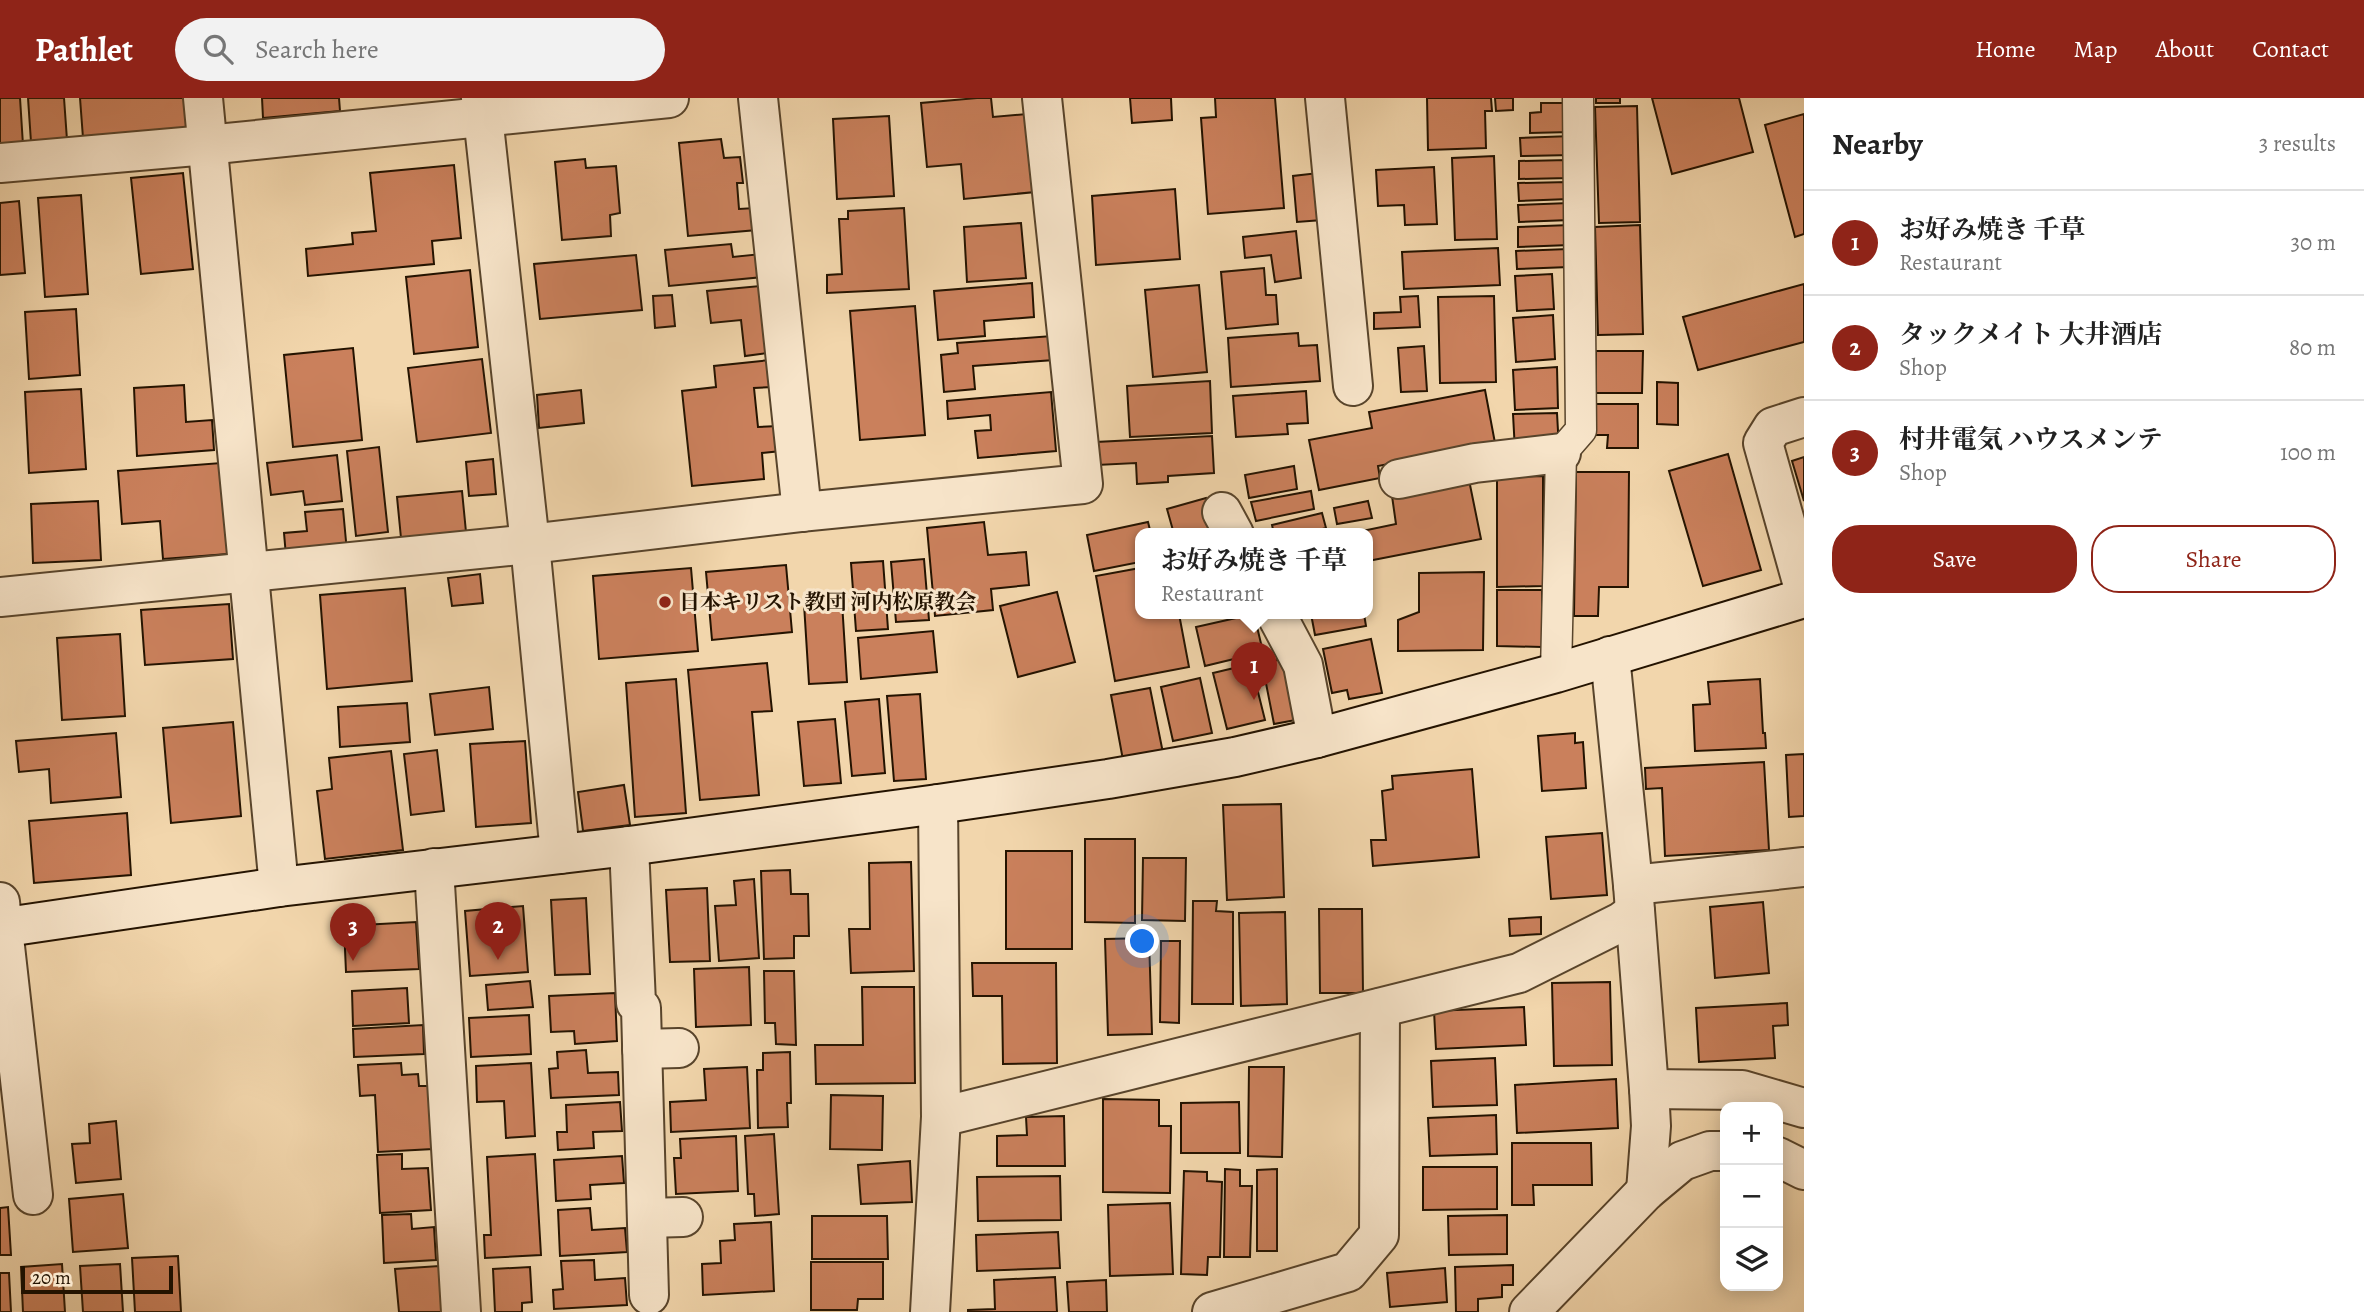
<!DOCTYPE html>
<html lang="en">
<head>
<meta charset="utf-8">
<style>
	:root { --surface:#fff; --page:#f2f2f2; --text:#222; --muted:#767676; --line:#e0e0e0; --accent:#8f2418 }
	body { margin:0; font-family:Alegreya,"Noto Serif JP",serif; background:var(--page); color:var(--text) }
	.controls { position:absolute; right:21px; bottom:21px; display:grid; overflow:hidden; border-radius:14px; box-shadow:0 4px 18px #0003 }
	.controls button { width:63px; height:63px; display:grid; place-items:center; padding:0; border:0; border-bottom:2px solid var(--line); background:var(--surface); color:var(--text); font:35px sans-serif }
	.scale { position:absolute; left:21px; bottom:18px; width:152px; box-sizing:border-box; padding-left:7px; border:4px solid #241300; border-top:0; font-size:19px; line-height:24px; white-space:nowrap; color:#241300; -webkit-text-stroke:5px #f7e4c9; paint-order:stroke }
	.you { position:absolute; left:1143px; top:844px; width:24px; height:24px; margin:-18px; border:5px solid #fff; border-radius:50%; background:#1a73e8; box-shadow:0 0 0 10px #1a73e833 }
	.badge { display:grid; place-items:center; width:46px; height:46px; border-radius:50%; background:var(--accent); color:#fff; font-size:23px; font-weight:700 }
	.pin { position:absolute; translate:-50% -58px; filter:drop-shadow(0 2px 4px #0008) }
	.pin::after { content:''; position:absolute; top:37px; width:24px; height:21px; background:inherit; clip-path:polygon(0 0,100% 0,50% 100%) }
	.popup { position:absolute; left:1135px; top:430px; width:238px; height:91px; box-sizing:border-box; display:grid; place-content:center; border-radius:14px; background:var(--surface); filter:drop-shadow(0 2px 5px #0005); font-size:23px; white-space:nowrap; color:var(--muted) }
	.popup b { font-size:26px; color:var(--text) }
	.popup::after { content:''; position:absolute; left:50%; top:100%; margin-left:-14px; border:14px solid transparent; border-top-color:var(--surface) }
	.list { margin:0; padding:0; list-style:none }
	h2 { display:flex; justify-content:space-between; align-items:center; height:91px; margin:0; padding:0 28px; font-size:30px }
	h2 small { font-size:23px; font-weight:400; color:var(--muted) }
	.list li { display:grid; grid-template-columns:46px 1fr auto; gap:21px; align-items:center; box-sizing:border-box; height:105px; padding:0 28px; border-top:2px solid var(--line) }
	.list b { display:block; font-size:26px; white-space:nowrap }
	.list p { margin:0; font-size:23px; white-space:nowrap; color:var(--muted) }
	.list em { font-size:23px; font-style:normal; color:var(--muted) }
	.actions { display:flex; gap:14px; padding:21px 28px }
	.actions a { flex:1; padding:16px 0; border:2px solid var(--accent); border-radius:28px; text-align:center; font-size:24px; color:var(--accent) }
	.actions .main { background:var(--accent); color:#fff }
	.icon { flex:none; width:38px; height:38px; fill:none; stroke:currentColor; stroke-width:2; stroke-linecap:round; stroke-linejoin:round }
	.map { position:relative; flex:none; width:1804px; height:1214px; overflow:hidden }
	header { display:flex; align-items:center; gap:42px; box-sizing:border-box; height:98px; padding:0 35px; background:var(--accent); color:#fff }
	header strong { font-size:33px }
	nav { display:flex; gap:38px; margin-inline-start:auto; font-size:24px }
	.search { width:490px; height:63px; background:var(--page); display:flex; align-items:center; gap:18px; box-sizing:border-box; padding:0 24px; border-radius:38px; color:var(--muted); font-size:26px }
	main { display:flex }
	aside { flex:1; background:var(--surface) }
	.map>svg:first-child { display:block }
</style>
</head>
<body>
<header>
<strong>Pathlet</strong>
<div class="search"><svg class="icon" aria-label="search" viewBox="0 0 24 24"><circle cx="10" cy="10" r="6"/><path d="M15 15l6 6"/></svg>Search here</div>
<nav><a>Home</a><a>Map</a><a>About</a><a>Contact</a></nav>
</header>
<main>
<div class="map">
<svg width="1804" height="1214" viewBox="0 0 1804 1214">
	<rect width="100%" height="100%" fill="#f2d6ac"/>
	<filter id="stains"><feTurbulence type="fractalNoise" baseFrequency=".00286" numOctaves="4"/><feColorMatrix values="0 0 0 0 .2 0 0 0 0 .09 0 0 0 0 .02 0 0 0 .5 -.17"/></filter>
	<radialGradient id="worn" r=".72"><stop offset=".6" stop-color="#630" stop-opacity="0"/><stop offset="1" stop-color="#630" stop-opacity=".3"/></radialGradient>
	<!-- building -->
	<g fill="#ca805c" stroke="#241300" stroke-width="2">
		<path d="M0,0H20L23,47L0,49Z"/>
		<path d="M28,0H64L67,42L31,44Z"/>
		<path d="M80,0H186L189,31L83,40Z"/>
		<path d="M262,0H339L340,13L263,20Z"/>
		<path d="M977,0H991L993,19L1027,16L1035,94L964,101L961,66L927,69L921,5Z"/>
		<path d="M1130,0H1171L1172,22L1132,25Z"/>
		<path d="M1215,0H1275L1284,110L1208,116L1201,20L1216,19Z"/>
		<path d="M1427,0H1491L1492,13H1485L1486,50L1428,52Z"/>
		<path d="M1495,0H1513V12L1496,13Z"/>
		<rect x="1596" y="0" width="24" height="5"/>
		<path d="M1652,0H1739L1753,54L1672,76Z"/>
		<path d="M1541,5H1571V34L1530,35V15L1541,14Z"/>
		<path d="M1637,8L1640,124L1599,125L1595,9Z"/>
		<path d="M1804,16V136L1795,139L1765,27Z"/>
		<path d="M889,18L894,98L837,101L833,21Z"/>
		<path d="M1572,38V57L1521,58L1520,40Z"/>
		<path d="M721,41L724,60L740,59L743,85H737L739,111L755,110L757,132L688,138L679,45Z"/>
		<path d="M1494,58L1497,141L1455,142L1452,60Z"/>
		<path d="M585,61L586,70L616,68L620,115L610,117L611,138L562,142L555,64Z"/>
		<path d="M1568,62L1569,80L1519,81V63Z"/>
		<path d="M454,67L461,140L432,143L434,166L308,178L306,151L353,146L352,135L376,133L370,75Z"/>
		<path d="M1434,69L1437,126L1405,127L1404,107L1378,108L1376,72Z"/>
		<path d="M183,75L193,171L141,176L131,80Z"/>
		<path d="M1318,75L1322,122L1297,124L1293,78Z"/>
		<path d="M1569,84V101L1519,103L1518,85Z"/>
		<path d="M1175,91L1180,161L1096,167L1092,98Z"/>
		<path d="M81,97L88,196L45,199L38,100Z"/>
		<path d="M19,103L25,175L0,177V105Z"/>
		<path d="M1569,105L1570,122L1519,124L1518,107Z"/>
		<path d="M904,110L909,191L827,195V177L842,176L839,121H848V113Z"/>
		<path d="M1021,125L1026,180L967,184L964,129Z"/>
		<path d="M1570,127V147L1518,149V129Z"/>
		<path d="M1640,127L1643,236L1598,237L1595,129Z"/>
		<path d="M1296,133L1301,180L1275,184L1271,157L1245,160L1243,139Z"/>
		<path d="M731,146L733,159L761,156L763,179L669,188L665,152Z"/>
		<path d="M1498,150L1500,187L1404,191L1402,154Z"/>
		<path d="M1568,151L1569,169L1517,171L1516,153Z"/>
		<path d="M636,157L642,212L540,221L534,166Z"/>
		<path d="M1264,170L1266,197H1276L1278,226L1226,231L1221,174Z"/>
		<path d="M470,172L478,249L414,256L406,179Z"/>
		<path d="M1552,176L1554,211L1517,213L1515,178Z"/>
		<path d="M1032,185L1034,219L984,223L985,238L938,242L934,193Z"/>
		<path d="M1804,186V244L1698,272L1683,219Z"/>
		<path d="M1199,187L1207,274L1153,279L1145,192Z"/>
		<path d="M760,188L767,255L745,258L741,222L711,225L707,193Z"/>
		<path d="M672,197L675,228L655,230L653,198Z"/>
		<path d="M1418,198L1420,229L1374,231V215L1401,214L1400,199Z"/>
		<path d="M1494,198L1496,284L1440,285L1438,199Z"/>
		<path d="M915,208L925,337L860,342L850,213Z"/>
		<path d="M76,211L80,277L29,281L25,214Z"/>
		<path d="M1553,217L1555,261L1516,264L1513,220Z"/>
		<path d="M1298,235L1299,248L1317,247L1320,283L1231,289L1228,240Z"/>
		<path d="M1052,238L1054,262L973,268L975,291L944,294L941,257L958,255L957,245Z"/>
		<path d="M1424,248L1427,293L1401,294L1398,250Z"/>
		<path d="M353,250L362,342L293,349L284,257Z"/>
		<path d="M1596,253H1643L1642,295H1596Z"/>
		<path d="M482,261L491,335L417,344L408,270Z"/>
		<path d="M770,262L773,289L754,290L758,329L778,328L781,353L762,355L764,381L692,388L682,293L716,289L714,268Z"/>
		<path d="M1557,269L1558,310L1515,312L1513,272Z"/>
		<path d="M1210,283L1212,335L1130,339L1127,288Z"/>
		<path d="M1657,284L1678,285V327L1657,326Z"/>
		<path d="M184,287L186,324L212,322L214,352L137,358L134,290Z"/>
		<path d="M81,291L86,371L29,375L25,294Z"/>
		<path d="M581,292L584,325L539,330L537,297Z"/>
		<path d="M1485,292L1495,345L1378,368L1380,380L1319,392L1309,342L1372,330L1369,314Z"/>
		<path d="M1306,293L1308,325L1287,326L1288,336L1236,339L1233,298Z"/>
		<path d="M1051,294L1056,353L978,360L975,333L991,332L990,317L948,321L947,303Z"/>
		<path d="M1596,306H1638V350H1607L1608,337H1596Z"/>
		<path d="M1557,315L1559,351L1515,353L1513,316Z"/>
		<path d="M1212,338L1214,375L1168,378V384L1137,386L1136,365L1097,367L1096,344Z"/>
		<path d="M379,349L388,434L356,438L347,353Z"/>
		<path d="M1728,356L1761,472L1703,488L1669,373Z"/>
		<path d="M337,357L342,403L305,407L303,393L271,397L267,365Z"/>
		<path d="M1804,359V403L1792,363Z"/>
		<path d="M493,361L496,396L469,398L466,364Z"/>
		<path d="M221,365L228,456L163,461L160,423L122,426L118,373Z"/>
		<path d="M1294,368L1297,391L1249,400L1245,377Z"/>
		<path d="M1576,374H1629L1628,489H1599L1598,518H1574Z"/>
		<path d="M1543,378V488L1497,489V379Z"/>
		<path d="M1469,382L1481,441L1368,463V436H1348L1396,426L1392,398Z"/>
		<path d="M462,393L466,434L401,440L397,399Z"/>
		<path d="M1311,393L1314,411L1256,423L1251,404Z"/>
		<path d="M1206,400L1216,436H1174L1167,411Z"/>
		<path d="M98,403L101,462L33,465L31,406Z"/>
		<path d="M1368,403L1372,420L1337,426L1334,410Z"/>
		<path d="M343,411L347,454L286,458L284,435L307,433L305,414Z"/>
		<path d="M1322,415L1326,430L1305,436H1274L1272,427Z"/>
		<path d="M984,424L988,457L1026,454L1029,487L991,491L993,512L935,518L927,430Z"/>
		<path d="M1148,424L1151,436H1140V464L1094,473L1087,437Z"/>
		<path d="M924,461L929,522L896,524L891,464Z"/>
		<path d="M883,463L888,531L856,533L851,465Z"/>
		<path d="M786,467L792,534L712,542L706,474Z"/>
		<path d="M691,470L698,553L599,561L593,478Z"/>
		<path d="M1140,470V516H1179L1189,569L1115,583L1096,478Z"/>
		<path d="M1484,474L1483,552L1398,553V522L1419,514V475Z"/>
		<path d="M480,476L483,505L452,508L448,480Z"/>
		<path d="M405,490L412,583L327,591L320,497Z"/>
		<path d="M1497,492H1542V549L1497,548Z"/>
		<path d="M1057,494L1075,564L1018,579L1000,508Z"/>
		<path d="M842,504L847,584L809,586L804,506Z"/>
		<path d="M229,506L233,561L145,567L141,512Z"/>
		<path d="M1254,516L1263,554L1205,568L1196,529Z"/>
		<path d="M1311,516H1364L1366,528L1315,537Z"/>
		<path d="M933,533L937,574L861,581L858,540Z"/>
		<path d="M120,536L125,618L62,622L57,540Z"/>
		<path d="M1371,541L1382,595L1349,601L1347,592L1332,595L1323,551Z"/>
		<path d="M1288,560L1301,621L1274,626L1262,565Z"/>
		<path d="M767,565L772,613L752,614L759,697L700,702L688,572Z"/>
		<path d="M1251,566L1265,622L1227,631L1213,575Z"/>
		<path d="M1200,580L1212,635L1173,643L1161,589Z"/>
		<path d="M676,581L686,715L635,719L626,585Z"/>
		<path d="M1760,581L1763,635H1765L1766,650L1695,653L1693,607L1710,606L1708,584Z"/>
		<path d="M489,589L493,631L435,637L430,596Z"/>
		<path d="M1150,590L1163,655L1123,662L1111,597Z"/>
		<path d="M920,596L926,681L894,683L887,598Z"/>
		<path d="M879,601L885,675L852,678L845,604Z"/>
		<path d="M407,605L410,644L340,649L338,609Z"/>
		<path d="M835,621L841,685L804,688L798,624Z"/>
		<path d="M233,624L241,718L171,725L163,630Z"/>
		<path d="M116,635L121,699L51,705L49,671L19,674L16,643Z"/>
		<path d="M1575,635V645L1583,644L1586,690L1542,693L1538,638Z"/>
		<path d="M525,643L531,725L476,729L470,646Z"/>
		<path d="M437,652L444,713L411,717L404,656Z"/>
		<path d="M391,653L403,752L325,761L317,693L332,691L329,660Z"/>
		<path d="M1804,656V718L1789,719L1786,657Z"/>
		<path d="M1764,664L1769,752L1665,758L1662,690L1646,691L1645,670Z"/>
		<path d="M1472,671L1479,759L1373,768L1371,742H1386L1382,693L1393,691L1392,678Z"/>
		<path d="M624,687L630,727L583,733L578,694Z"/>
		<path d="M1281,706L1284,799L1227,802L1223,707Z"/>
		<path d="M127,715L131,777L34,785L29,723Z"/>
		<path d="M1602,735L1607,797L1551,801L1546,739Z"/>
		<path d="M1085,741H1135V825L1085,824Z"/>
		<rect x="1006" y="753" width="66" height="98"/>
		<path d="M1143,760H1186L1185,823L1142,822Z"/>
		<path d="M911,764L914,873L851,875L849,831H870L869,765Z"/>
		<path d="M790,772L791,796H808L809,838H794V860L764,861L761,773Z"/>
		<path d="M754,781L759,860L719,863L715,808L736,807L734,783Z"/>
		<path d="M707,790L710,863L670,864L666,792Z"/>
		<path d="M586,800L590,876L555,877L551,802Z"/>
		<path d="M1193,803H1217L1216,813L1233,814V906H1192Z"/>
		<path d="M1763,804L1769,875L1715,880L1710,809Z"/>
		<path d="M523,808L528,874L470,878L465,813Z"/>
		<path d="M1319,811H1362L1363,895H1320Z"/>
		<path d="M1285,814L1287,906L1241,908L1239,815Z"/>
		<path d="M1541,819V836L1510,838L1509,821Z"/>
		<path d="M416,824L419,871L346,874L344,828Z"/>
		<path d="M1149,840L1152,936L1108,937L1105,841Z"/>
		<path d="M1161,843H1180L1179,925L1160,924Z"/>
		<path d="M972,865H1056L1057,965L1003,966L1002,898H973Z"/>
		<path d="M749,869L751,927L696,929L694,871Z"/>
		<path d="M764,873H794L796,947L776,946L775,925H765Z"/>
		<path d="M530,883L533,909L488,912L486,887Z"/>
		<path d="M1610,884L1612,967L1554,968L1552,885Z"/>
		<path d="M862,889H914L915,985L816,986L815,947H863Z"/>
		<path d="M407,890L409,925L353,928L352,893Z"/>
		<path d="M615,895L617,943L575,946L574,933L551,934L549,898Z"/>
		<path d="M1787,905L1788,927L1773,928L1775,960L1699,964L1696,910Z"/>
		<path d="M1524,909L1526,947L1436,951L1434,913Z"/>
		<path d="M529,917L531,956L471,959L469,920Z"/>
		<path d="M423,927L424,956L354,959L353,931Z"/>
		<path d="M586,952L588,975L618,974L619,997L551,1000L549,971L558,970L557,954Z"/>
		<path d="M790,954L791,1005H787L788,1029L758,1030L757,972H763V955Z"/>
		<path d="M1495,960L1497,1007L1433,1009L1431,963Z"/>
		<path d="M401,965L402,977L418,976L419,988H429L433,1051L378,1054L375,997L360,998L358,967Z"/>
		<path d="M531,965L535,1038L506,1040L504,1003L477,1004L476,968Z"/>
		<path d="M747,969L750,1030L671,1034L670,1004L706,1002L704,971Z"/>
		<path d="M1249,969H1284L1282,1059L1248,1058Z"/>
		<path d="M1616,981L1618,1030L1517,1035L1515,987Z"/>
		<path d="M831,997L883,998L882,1052L830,1051Z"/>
		<path d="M1103,1001L1159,1002V1028H1171L1170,1095L1103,1094Z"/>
		<path d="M620,1004L622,1033L593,1034L594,1050L558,1052L557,1034H567L566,1007Z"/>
		<path d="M1239,1004L1240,1055H1181V1005Z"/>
		<path d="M1496,1017L1497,1056L1430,1058L1428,1020Z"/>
		<path d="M1064,1018L1065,1068H997V1038L1027,1037L1026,1019Z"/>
		<path d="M116,1023L121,1081L76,1085L72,1046L90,1045L89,1026Z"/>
		<path d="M774,1036L779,1116L755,1118L754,1096H748L745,1038Z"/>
		<path d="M736,1038L738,1093L676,1096L674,1060H681L680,1041Z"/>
		<path d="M1512,1045H1591L1592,1087H1533L1534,1107H1512Z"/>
		<path d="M402,1056V1071L428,1070L431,1112L380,1115L377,1057Z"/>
		<path d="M535,1056L541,1157L485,1160L484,1137H491L487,1059Z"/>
		<path d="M622,1058L624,1085L590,1087L591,1101L556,1103L554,1062Z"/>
		<path d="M910,1063L912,1104L861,1106L858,1067Z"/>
		<path d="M1423,1069H1497V1111L1423,1112Z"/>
		<path d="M1225,1071L1240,1072V1088H1252L1250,1159H1224Z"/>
		<path d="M1277,1071V1153H1257V1072Z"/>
		<path d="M1184,1073L1207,1074V1083L1222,1084L1220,1159H1208L1207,1177L1181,1176Z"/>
		<path d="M1060,1078L1061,1122L978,1123L977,1079Z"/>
		<path d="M123,1096L128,1150L73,1154L69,1101Z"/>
		<path d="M1170,1105L1173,1176L1110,1178L1108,1107Z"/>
		<path d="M8,1109L11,1157H0V1110Z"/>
		<path d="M590,1110L592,1132L625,1130L627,1154L560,1158L558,1112Z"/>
		<path d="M411,1116L412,1131L434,1129L436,1162L384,1165L382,1117Z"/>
		<path d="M1507,1117V1156L1449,1157L1448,1118Z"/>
		<path d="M812,1118H887L888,1161H812Z"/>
		<path d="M771,1124L774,1193L703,1197L702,1166L721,1165L720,1143L735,1142L734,1126Z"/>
		<path d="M1058,1134L1060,1170L977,1173L976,1137Z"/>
		<path d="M178,1158L181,1214H135L132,1160Z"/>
		<path d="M594,1162L595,1182L625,1180L627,1207L554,1211L553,1192L563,1191L561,1163Z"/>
		<path d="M811,1164H883V1201H858L857,1212H811Z"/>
		<path d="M62,1166L65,1214H23L21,1169Z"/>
		<path d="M120,1166L123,1214H83L80,1168Z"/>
		<path d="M1513,1167V1187H1502V1199L1478,1201V1214H1456L1455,1169Z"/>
		<path d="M439,1168L442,1214H399L395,1171Z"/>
		<path d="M530,1169L532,1204L522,1205V1214H495L493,1171Z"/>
		<path d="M1445,1170L1447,1204L1390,1209L1387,1175Z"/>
		<path d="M0,1175H9L11,1214H0Z"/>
		<path d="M1055,1179L1057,1214H968V1212L995,1211L994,1182Z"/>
		<path d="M1106,1182L1107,1214H1069L1067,1184Z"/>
	</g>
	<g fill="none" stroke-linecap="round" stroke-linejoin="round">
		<defs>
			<path id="lane" d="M1556,575L1561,355L1581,332L1578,0"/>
			<g id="street">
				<path d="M203,0L279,789"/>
				<path d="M481,0L530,446L560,756"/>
				<path d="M758,0L802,414"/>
				<path d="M1325,0L1353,288"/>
				<path d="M0,65L207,47L669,0"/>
				<path d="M1804,319L1773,329L1763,345L1804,491"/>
				<path d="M1399,381L1475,365L1561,355"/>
				<path d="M1222,414L1234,436"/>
				<path d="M0,499L530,446L802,414L1083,386L1042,0"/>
				<path d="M1276,516L1303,567L1317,640"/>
				<path d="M1610,558L1633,787L1649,991L1651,1028L1646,1093"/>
				<path d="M629,748L636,905L641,910L649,1197"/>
				<path d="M434,770L461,1214"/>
				<path d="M1633,787L1804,769"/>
				<path d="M0,804L33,1097"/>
				<path d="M642,951L679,950"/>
				<path d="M1649,991L1742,992L1804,1010"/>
				<path d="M941,1019L1519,875L1621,824L1635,814"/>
				<path d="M1778,1059L1804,1072"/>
				<path d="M647,1120L683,1119"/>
				<path d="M930,1214L941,1019L938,706"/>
				<path d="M1212,1214L1348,1174L1379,1137L1380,910"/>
				<path d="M1529,1214L1646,1093L1682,1063L1710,1053H1725"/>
			</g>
			<path id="secondary" d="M0,830L279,789L629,748L938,706L1108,681L1235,659L1317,640L1556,575L1804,500"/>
		</defs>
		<!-- lane casing -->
		<use href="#lane" stroke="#58442b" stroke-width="33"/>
		<!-- street casing -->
		<use href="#street" stroke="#58442b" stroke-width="42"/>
		<!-- secondary casing -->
		<use href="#secondary" stroke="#241300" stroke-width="42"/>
		<!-- lane -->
		<use href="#lane" stroke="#f7e4c9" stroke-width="30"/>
		<!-- street -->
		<use href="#street" stroke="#f7e4c9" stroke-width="38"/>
		<!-- secondary -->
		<use href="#secondary" stroke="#f7e4c9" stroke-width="38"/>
	</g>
	<!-- markers -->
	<circle fill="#8f2418" stroke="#f7e4c9" stroke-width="2.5" cx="665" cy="504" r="7"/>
	<g text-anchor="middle" stroke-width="6" stroke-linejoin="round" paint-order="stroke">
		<!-- poi labels -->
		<g font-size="21" font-weight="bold" fill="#241300" stroke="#f7e4c9" text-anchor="start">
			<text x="679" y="511">日本キリスト教団 河内松原教会</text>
		</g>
	</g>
	<rect width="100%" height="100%" filter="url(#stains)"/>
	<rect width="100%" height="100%" fill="url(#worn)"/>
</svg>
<div class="controls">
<button>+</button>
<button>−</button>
<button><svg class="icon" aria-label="layers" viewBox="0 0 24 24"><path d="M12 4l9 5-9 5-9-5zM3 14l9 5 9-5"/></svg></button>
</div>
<div class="scale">20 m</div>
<div class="you"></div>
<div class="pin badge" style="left:1254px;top:602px">1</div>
<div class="popup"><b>お好み焼き 千草</b>Restaurant</div>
<div class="pin badge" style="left:498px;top:862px">2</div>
<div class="pin badge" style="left:353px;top:863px">3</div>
</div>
<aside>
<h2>Nearby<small>3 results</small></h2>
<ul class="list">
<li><span class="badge">1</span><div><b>お好み焼き 千草</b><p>Restaurant</p></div><em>30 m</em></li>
<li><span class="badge">2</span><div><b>タックメイト 大井酒店</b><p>Shop</p></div><em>80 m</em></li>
<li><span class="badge">3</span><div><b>村井電気 ハウスメンテ</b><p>Shop</p></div><em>100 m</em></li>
</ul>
<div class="actions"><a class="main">Save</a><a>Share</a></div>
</aside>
</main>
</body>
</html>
